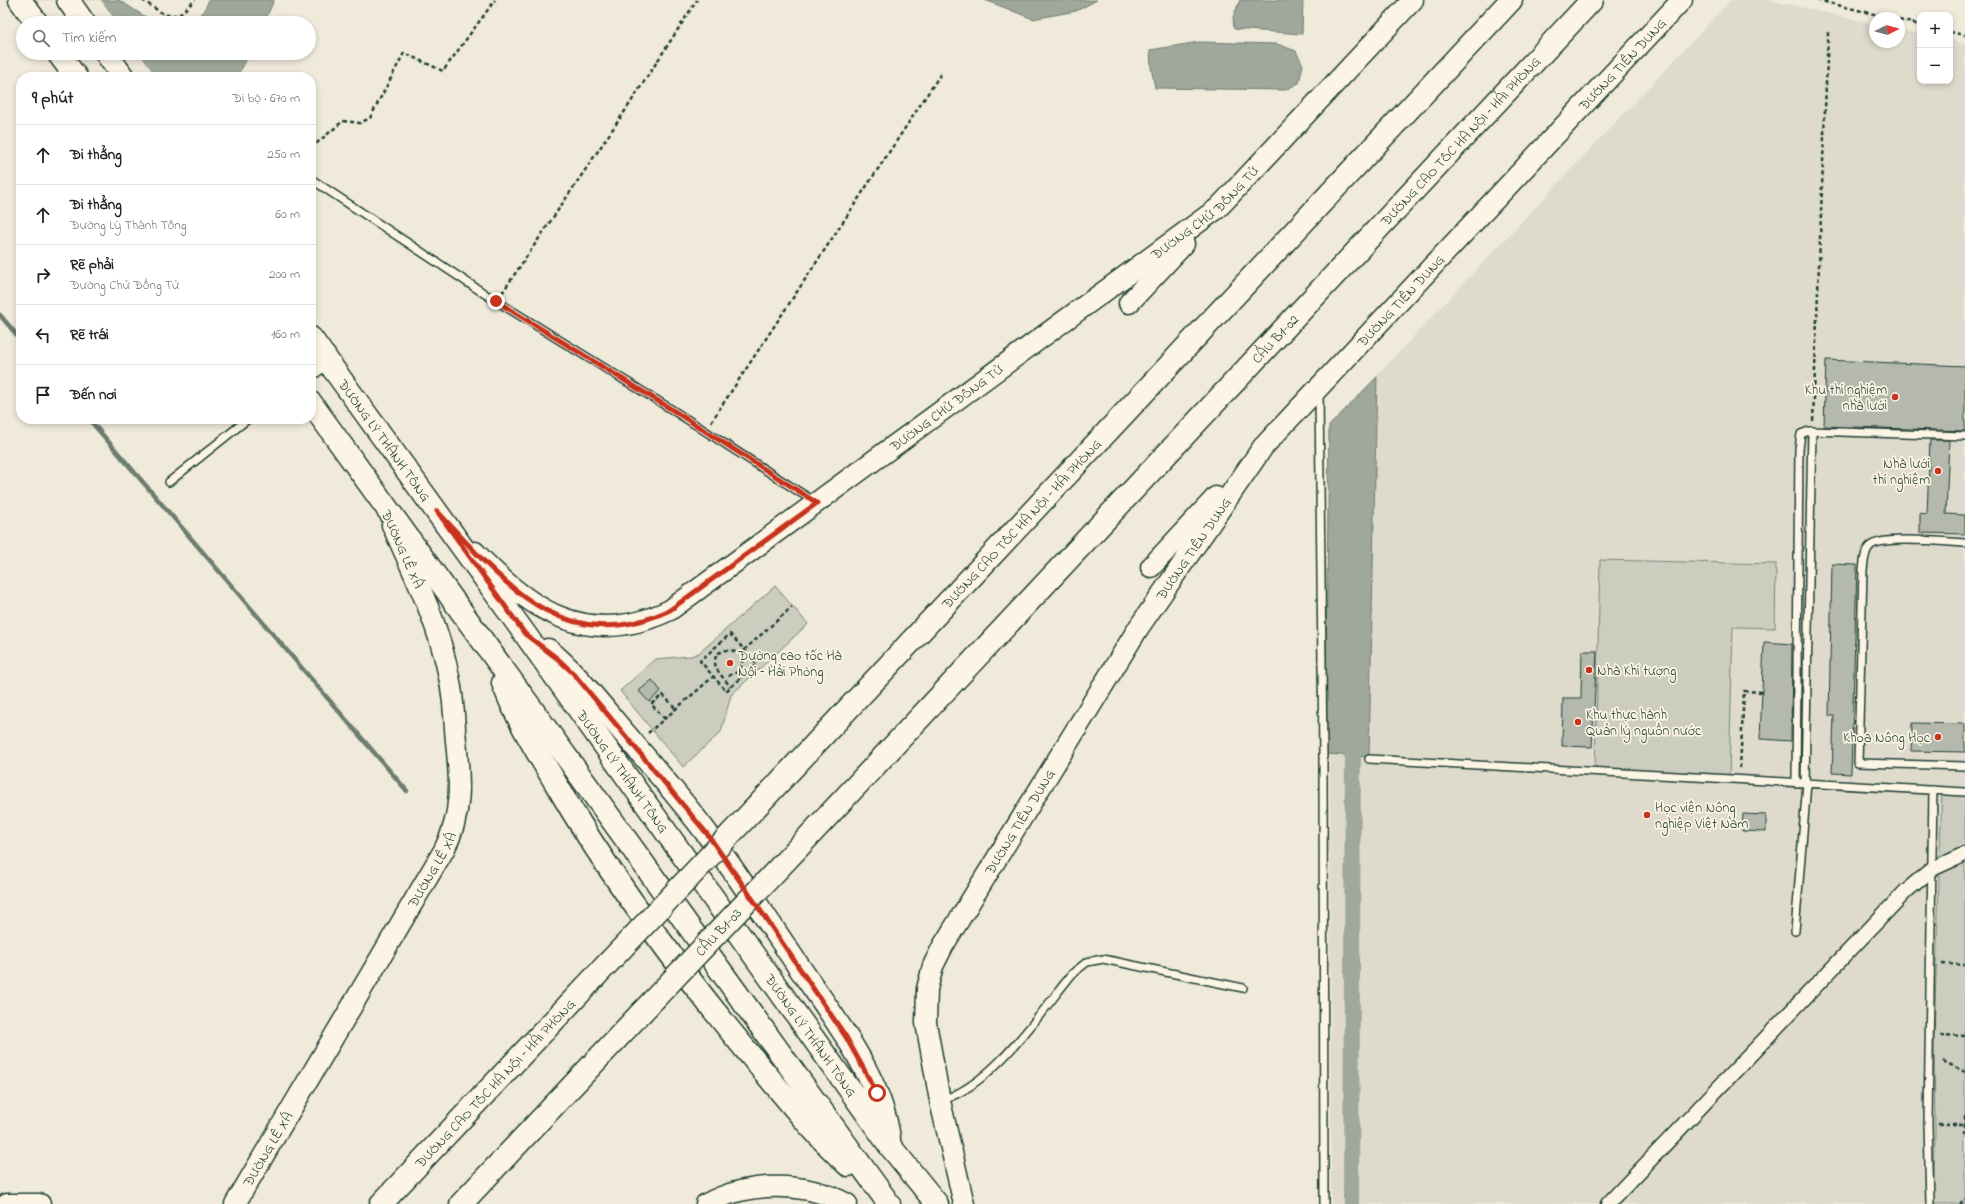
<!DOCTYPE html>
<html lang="vi">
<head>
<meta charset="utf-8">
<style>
	:root { --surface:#fff; --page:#f6f6f6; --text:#222; --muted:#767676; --line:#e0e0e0 }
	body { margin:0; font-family:"Indie Flower",sans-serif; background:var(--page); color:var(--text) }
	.controls { position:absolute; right:12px; top:12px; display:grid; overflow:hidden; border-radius:8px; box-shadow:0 2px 6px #0003 }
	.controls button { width:36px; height:36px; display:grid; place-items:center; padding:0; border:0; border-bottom:1px solid var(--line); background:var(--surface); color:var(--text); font:20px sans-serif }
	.compass { position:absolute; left:1869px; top:12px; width:36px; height:36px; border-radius:50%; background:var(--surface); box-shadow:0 2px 6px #0003; rotate:84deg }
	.stop { position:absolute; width:12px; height:12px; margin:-9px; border:3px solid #c8321e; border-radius:50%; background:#fff }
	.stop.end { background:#c8321e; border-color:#fff; box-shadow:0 1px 4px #0008 }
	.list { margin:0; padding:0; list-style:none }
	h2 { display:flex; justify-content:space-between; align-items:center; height:52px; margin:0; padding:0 16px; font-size:17px }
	h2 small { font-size:13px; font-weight:400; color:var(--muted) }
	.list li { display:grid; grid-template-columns:26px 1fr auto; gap:12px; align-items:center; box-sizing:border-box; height:60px; padding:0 16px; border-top:1px solid var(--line) }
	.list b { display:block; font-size:15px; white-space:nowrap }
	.list p { margin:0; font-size:13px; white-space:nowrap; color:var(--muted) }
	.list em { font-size:13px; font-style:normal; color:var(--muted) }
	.icon { flex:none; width:22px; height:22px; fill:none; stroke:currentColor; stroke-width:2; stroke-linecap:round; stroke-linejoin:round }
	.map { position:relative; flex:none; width:1965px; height:1204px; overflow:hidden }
	.search { position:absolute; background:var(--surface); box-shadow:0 2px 6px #0003; left:16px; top:16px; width:300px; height:44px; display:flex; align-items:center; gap:10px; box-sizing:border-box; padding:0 14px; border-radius:22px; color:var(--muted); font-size:15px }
	.panel { position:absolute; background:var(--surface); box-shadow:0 2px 6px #0003; left:16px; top:72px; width:300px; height:352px; border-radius:16px }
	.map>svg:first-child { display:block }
</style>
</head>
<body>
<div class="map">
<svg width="1965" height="1204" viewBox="0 0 1965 1204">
	<rect width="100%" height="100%" fill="#efeada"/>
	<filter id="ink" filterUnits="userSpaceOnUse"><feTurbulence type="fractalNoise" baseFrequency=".025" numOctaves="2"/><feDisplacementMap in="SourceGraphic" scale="8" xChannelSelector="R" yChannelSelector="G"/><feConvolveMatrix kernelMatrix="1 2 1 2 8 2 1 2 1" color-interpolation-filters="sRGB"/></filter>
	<g filter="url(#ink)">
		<!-- built -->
		<path fill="#dedbcc" d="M1731,0H1769L1875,24V42H1899V29L1920,34V81H1950V40L1965,44V1204H1331L1329,426Z"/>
		<!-- green -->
		<g fill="#cccdbf" stroke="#76857a">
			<path d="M1600,560L1776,564L1775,628L1733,627L1729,779L1595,771Z"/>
			<path d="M775,586L808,624L731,695L721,732L683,767L620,691L655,659L691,656L699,653Z"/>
			<path d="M1942,788L1965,789V1204H1933L1935,1136L1934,1039Z"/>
		</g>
		<!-- water -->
		<g fill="#9fa89a" stroke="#6c7d71">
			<path d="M11,0H119L155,23H49Z"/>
			<path d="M209,0H274L264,23H193L204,11Z"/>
			<path d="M985,0H1097L1076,11L1033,19Z"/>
			<path d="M1240,0H1303L1302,34L1234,29L1233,17Z"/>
			<path d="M1199,42L1277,44L1296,51L1303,65L1299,83L1285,90L1155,88L1151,67L1150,50Z"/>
			<path d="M98,53H250L242,68L235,77H137Z"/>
			<path d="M1377,377L1369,757L1325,754L1329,426Z"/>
		</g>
		<!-- pier -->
		<g fill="#efeada">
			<path d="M9,0H101L117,23H45Z"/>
			<path d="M96,53H139L156,77H133Z"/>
		</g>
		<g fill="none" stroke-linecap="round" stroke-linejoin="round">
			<!-- stream -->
			<g stroke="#6c7d71" stroke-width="4.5">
				<path d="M0,315L21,340"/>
				<path d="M89,419L407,791"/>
			</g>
			<!-- canal -->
			<path stroke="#9fa89a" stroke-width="16" d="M1351,1204L1353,736"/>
		</g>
		<!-- building -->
		<g fill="#b5b9ad" stroke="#1f3d34">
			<path d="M1826,360L1965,366V431L1824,426Z"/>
			<path d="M1930,440H1949L1946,514L1965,515V534L1920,533V513L1927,514Z"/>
			<path d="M1832,564L1857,565L1851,774L1832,773L1834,716H1829Z"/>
			<path d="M1764,642L1792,644L1791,741L1760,739Z"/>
			<path d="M1582,651H1597L1592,747L1562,746L1563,698H1581Z"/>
			<path d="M652,680L661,691L649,702L639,691Z"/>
			<path d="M1912,723L1965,724V752L1911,751Z"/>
			<path d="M1743,814L1766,815V832L1742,831Z"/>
		</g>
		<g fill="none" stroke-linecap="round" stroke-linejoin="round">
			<defs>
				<g id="lane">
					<path d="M311,179L485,294L671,409L815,502"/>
					<path d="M1319,394L1323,756L1324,1204"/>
					<path d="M169,482L248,419"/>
					<path d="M1965,543C1947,542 1882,535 1870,546C1864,552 1864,563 1863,570L1858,763L1965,766"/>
					<path d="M1369,759L1965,792"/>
					<path d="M1796,783L1799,449L1801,434L1809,431L1965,436"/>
					<path d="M1805,783L1812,431"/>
					<path d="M1795,931L1807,783"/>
					<path d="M942,1100C994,1084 1039,1014 1073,973L1087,962L1103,959L1243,988"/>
					<path d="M1930,1204L1928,1123L1933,790"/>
				</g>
				<path id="street" d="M1608,1204L1906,891L1932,869L1965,854"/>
				<g id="secondary">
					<path d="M1129,303L1184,244"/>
					<path id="s1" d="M475,552C531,612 589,649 670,610L1218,208L1413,0"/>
					<path d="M1151,567L1216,497"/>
					<path d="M7,1204H40"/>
					<path id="s2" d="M235,1204L444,850C463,814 460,779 456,741C454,720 454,698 449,677C439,624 414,574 392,525"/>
					<path d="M706,1204C748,1181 805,1181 847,1204"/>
					<path id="s3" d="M964,1204L940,1101L926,1023L927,989L933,966L943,946L1139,627L1263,447L1682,0"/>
				</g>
				<g id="primary">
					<path d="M20,0L37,23"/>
					<path d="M68,0L84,23"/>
					<path d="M58,53L76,77"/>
					<path d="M106,53L123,77"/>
					<path id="s4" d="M311,338L525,634L890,1146L937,1204"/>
					<path d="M311,368L325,357"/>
					<path d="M311,403L889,1204"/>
					<path d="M548,650C577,674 600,705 625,734C653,767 682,800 708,835C739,877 768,921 797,964C831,1014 882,1078 889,1139"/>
					<path d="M503,683C516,718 536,750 555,782C610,877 676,965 746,1050C779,1089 811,1131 848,1165"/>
				</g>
				<g id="highway">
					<path id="s5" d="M759,804L1511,0"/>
					<path id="s6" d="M795,851L1592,0"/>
					<path id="s7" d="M381,1204L609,962"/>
					<path d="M461,1204L641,1013"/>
				</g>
			</defs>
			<!-- lane casing -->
			<use href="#lane" stroke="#1f3d34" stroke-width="10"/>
			<!-- street casing -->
			<use href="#street" stroke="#1f3d34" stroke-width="17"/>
			<!-- secondary casing -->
			<use href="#secondary" stroke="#1f3d34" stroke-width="23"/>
			<!-- primary casing -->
			<use href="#primary" stroke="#1f3d34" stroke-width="25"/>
			<!-- highway casing -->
			<use href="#highway" stroke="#1f3d34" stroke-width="25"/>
			<!-- path -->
			<g stroke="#1f3d34" stroke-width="2.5" stroke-dasharray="4 3" stroke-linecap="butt">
				<path d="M142,0L165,15H179L195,0"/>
				<path d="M1817,0L1890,18"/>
				<path d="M1899,20L1920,25"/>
				<path d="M1950,32L1965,35"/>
				<path d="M311,148L343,121L360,123L370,118L404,53L443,71L495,0"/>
				<path d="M502,293L627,108L697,0"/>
				<path d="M1813,421L1828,32"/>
				<path d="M711,422L942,72"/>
				<path d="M730,634L757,664L726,691L700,661Z"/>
				<path d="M744,650L792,607"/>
				<path d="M728,676L738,672C757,647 707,641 716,667C719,674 726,681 731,687"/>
				<path d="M665,719L651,704L663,695L676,709"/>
				<path d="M648,733L714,676"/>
				<path d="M1740,768L1744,691L1762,692"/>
				<path d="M1942,964L1965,965"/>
				<path d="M1940,1035L1965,1036"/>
				<path d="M1943,1061L1965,1072"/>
				<path d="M1965,1116V1135"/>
				<path d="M1938,1124H1965"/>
				<path d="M1960,1204L1965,1198"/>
			</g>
			<!-- lane -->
			<use href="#lane" stroke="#fcf5e5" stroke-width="7"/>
			<!-- street -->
			<use href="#street" stroke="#fcf5e5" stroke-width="14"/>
			<!-- secondary -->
			<use href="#secondary" stroke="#fcf5e5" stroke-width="20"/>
			<!-- primary -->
			<use href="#primary" stroke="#fcf5e5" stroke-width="22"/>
			<!-- highway -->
			<use href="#highway" stroke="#fcf5e5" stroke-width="22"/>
			<defs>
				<g id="highway-bridge">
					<path d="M609,962L759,804"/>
					<path id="s8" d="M641,1013L795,851"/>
				</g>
			</defs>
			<!-- highway-bridge casing -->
			<use href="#highway-bridge" stroke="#1f3d34" stroke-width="25" stroke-linecap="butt"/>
			<!-- highway-bridge -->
			<use href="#highway-bridge" stroke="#fcf5e5" stroke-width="22"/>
		</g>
	</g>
	<g fill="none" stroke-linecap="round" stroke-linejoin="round" filter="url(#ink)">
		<!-- route -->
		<path stroke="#c8321e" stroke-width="5" d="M496,301L671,409L817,503L670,610C563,660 503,582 437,511L525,634L558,659L574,674L708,835L756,904L846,1037L877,1093"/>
	</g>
	<!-- markers -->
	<g fill="#c8321e" stroke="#fcf5e5" stroke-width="1.5">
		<circle cx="1895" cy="397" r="4"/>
		<circle cx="1938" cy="471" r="4"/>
		<circle cx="730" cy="663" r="4"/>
		<circle cx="1589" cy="670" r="4"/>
		<circle cx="1578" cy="722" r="4"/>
		<circle cx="1938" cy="737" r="4"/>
		<circle cx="1647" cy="815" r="4"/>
	</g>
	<g text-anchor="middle" stroke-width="3.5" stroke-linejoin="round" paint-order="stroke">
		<!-- street labels -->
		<g font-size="14" fill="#1f3d34" stroke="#fcf5e5">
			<text dy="5" stroke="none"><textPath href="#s3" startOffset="1383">ĐƯỜNG TIÊN DUNG</textPath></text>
			<text dy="5" stroke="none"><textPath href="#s6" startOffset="973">ĐƯỜNG CAO TỐC HÀ NỘI – HẢI PHÒNG</textPath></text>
			<text dy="5" stroke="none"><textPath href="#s1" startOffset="888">ĐƯỜNG CHỬ ĐỒNG TỬ</textPath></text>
			<text dy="5" stroke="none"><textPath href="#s3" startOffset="1059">ĐƯỜNG TIÊN DUNG</textPath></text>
			<text dy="5" stroke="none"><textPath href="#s6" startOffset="702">CẦU B1-02</textPath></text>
			<text dy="5" stroke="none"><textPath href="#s1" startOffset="564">ĐƯỜNG CHỬ ĐỒNG TỬ</textPath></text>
			<text dy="5" stroke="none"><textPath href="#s4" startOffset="126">ĐƯỜNG LÝ THÁNH TÔNG</textPath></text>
			<text dy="5" stroke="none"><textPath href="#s5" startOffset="384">ĐƯỜNG CAO TỐC HÀ NỘI – HẢI PHÒNG</textPath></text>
			<text dy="5" stroke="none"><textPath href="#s3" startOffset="735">ĐƯỜNG TIÊN DUNG</textPath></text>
			<text transform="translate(403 549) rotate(66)" y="5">ĐƯỜNG LÊ XÁ</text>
			<text dy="5" stroke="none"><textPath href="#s4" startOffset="534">ĐƯỜNG LÝ THÁNH TÔNG</textPath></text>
			<text dy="5" stroke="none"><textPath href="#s3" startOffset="411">ĐƯỜNG TIÊN DUNG</textPath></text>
			<text dy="5" stroke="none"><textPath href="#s2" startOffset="388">ĐƯỜNG LÊ XÁ</textPath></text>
			<text dy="5" stroke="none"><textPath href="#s8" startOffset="112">CẦU B1-03</textPath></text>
			<text dy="5" stroke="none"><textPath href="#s4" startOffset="858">ĐƯỜNG LÝ THÁNH TÔNG</textPath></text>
			<text dy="5" stroke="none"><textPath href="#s7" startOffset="166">ĐƯỜNG CAO TỐC HÀ NỘI – HẢI PHÒNG</textPath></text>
			<text dy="5" stroke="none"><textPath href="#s2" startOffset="64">ĐƯỜNG LÊ XÁ</textPath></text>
		</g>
		<!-- poi labels -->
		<g font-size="14" fill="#1f3d34" stroke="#fcf5e5" text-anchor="start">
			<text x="1887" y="394" text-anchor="end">Khu thí nghiệm<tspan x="1887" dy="16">nhà lưới</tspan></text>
			<text x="1930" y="468" text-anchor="end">Nhà lưới<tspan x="1930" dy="16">thí nghiệm</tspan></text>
			<text x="738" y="660">Đường cao tốc Hà<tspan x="738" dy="16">Nội – Hải Phòng</tspan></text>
			<text x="1597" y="675">Nhà Khí tượng</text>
			<text x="1586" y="719">Khu thực hành<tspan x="1586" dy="16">Quản lý nguồn nước</tspan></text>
			<text x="1930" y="742" text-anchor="end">Khoa Nông Học</text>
			<text x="1655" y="812">Học viện Nông<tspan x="1655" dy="16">nghiệp Việt Nam</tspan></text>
		</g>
	</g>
</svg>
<div class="controls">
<button>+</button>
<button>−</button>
</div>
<svg class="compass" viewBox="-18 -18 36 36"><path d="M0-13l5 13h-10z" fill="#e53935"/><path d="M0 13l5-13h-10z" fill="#767676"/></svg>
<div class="stop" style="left:877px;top:1093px"></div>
<div class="stop end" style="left:496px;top:301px"></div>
<div class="search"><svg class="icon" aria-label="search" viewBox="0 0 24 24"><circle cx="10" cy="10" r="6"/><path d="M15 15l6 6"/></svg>Tìm kiếm</div>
<section class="panel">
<h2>9 phút<small>Đi bộ · 670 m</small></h2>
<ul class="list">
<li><svg class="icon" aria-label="ahead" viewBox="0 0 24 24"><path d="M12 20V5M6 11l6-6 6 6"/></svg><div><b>Đi thẳng</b></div><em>250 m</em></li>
<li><svg class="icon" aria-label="ahead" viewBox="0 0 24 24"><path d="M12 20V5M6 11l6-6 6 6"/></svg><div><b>Đi thẳng</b><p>Đường Lý Thánh Tông</p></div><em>60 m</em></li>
<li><svg class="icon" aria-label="right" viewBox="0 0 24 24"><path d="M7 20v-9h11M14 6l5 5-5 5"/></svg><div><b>Rẽ phải</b><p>Đường Chử Đồng Tử</p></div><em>200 m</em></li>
<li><svg class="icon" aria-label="left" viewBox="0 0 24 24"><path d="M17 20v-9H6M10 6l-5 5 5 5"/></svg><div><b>Rẽ trái</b></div><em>160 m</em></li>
<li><svg class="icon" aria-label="arrive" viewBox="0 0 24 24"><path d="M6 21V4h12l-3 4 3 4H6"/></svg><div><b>Đến nơi</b></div></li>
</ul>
</section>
</div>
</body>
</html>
